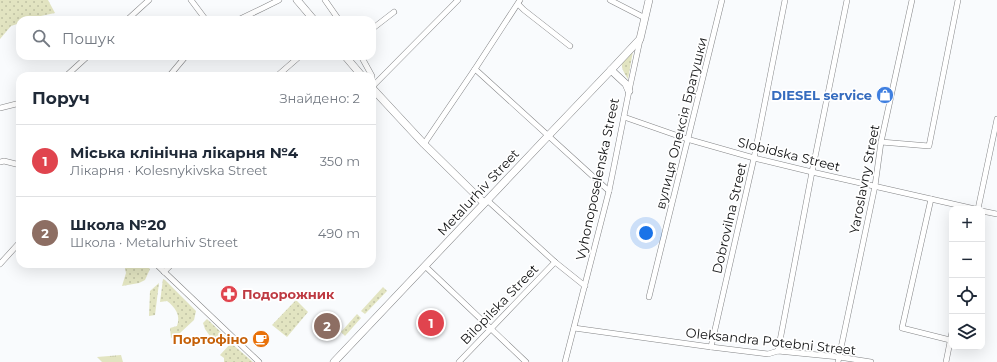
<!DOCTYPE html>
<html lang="uk">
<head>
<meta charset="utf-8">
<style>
	:root { --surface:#fff; --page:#f6f6f7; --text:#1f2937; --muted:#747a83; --line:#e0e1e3; --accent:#db2777 }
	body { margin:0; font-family:Montserrat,sans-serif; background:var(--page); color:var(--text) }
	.controls { position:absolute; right:12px; bottom:12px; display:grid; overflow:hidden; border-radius:8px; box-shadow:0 4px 16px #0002 }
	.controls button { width:36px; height:36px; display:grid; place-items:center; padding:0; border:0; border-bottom:1px solid var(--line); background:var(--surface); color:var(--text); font:20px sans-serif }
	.you { position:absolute; left:646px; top:233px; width:14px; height:14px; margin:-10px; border:3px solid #fff; border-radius:50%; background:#1a73e8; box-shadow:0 0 0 6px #1a73e833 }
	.badge { display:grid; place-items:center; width:26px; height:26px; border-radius:50%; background:var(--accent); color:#fff; font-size:13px; font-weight:700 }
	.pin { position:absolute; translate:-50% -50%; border:2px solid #fff; box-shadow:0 1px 4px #0006 }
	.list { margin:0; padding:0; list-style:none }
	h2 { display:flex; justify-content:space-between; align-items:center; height:52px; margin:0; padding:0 16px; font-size:17px }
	h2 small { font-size:13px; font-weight:400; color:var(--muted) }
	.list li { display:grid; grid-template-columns:26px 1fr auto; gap:12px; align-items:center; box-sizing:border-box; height:72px; padding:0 16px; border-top:1px solid var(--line) }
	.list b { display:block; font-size:15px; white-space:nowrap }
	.list p { margin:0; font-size:13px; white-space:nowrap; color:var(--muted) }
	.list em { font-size:13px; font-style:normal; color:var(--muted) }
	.icon { flex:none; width:22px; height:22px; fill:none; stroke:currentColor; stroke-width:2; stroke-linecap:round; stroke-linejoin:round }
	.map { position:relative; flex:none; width:997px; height:362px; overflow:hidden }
	.search { position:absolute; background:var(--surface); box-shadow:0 4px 16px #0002; left:16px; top:16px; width:360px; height:44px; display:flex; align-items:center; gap:10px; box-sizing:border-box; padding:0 14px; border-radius:12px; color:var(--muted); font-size:15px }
	.panel { position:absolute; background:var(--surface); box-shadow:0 4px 16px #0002; left:16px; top:72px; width:360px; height:196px; border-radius:12px }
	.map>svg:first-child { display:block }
</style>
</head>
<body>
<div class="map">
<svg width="997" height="362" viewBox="0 0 997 362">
	<defs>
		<pattern id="grass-dots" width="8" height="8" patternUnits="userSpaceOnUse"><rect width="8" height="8" fill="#e2e4c1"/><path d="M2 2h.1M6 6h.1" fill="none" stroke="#c1c3a5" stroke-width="1.8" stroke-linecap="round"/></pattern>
		<pattern id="park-tufts" width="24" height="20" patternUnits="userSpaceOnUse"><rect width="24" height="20" fill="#e2e4c1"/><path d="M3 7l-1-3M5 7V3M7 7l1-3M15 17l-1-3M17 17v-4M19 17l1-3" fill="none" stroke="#c1c3a5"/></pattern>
	</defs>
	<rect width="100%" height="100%" fill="#f9fbfd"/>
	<!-- grass -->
	<g fill="url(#grass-dots)">
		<path d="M0,0H48L55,13L36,17L28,20H20V23L11,26L0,39Z"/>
		<path d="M633,51L628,79C618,63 621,64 633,51Z"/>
		<path d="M124,264H145L150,269L145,280L139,283L122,286L126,273Z"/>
		<path d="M163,279L165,280L196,311L194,320L180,333L171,338L170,328L177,326C181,315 175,307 167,301L160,302Z"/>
		<path d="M159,283L155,315L149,316L150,291Z"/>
		<path d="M383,287L387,291L365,314L361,311Z"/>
		<path d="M296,300L308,312L287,337L272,325Z"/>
		<path d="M357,314L361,318L345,336L341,332Z"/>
		<path d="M207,319L225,336L216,345L205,329L203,323Z"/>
		<path d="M231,343L253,362H224V358L220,355Z"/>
	</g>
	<!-- park -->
	<path fill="url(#park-tufts)" d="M121,355L123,362H102L97,357Z"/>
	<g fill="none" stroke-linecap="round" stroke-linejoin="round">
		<defs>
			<g id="street">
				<path d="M191,0L206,20"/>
				<path d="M325,0L339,20"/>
				<path d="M610,0L645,18"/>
				<path d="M518,4L524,10L570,46"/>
				<path d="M127,20L149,0"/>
				<path d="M238,20L263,8L279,0"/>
				<path d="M372,29L394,12"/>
				<path d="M361,56L372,76V81"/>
				<path d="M475,69L609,191"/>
				<path d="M170,75L186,56"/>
				<path d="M66,76L88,56"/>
				<path d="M277,76L300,56"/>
				<path d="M372,87L455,3L458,0"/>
				<path d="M0,108L20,103"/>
				<path d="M624,117L687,139L754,158L812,172L975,209"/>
				<path d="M881,142L929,146L958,0"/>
				<path d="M424,144L475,69L520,0"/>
				<path d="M0,162L4,161L20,165"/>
				<path d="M931,199L902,328L950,340"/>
				<path d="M487,200L555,262L585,286"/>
				<path d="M978,209L997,119"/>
				<path d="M982,211L997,214"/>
				<path d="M0,264L20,242"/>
				<path d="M156,264L259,362"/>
				<path d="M425,266L526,362"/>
				<path d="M164,272L172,264"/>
				<path d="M649,297L722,0"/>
				<path d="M574,328L711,347L768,354L778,351L839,357L871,362"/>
				<path d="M711,347L754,158L785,0"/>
				<path d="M778,351L812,172L847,0"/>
				<path d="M459,362L555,262"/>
				<path d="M565,362L609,191L629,91L640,40"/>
				<path d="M838,362L875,186L881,142L912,0"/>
				<path d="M946,362L952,332"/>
			</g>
			<g id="secondary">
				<path d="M297,0L314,20"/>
				<path d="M345,56L362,76"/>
				<path d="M611,70L626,84L629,91"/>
				<path d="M372,88L424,144L484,203"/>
				<path d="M334,362L548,136L611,70L640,39L649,0"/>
			</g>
		</defs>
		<!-- street casing -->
		<use href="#street" stroke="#838486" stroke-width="6"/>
		<!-- secondary casing -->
		<use href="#secondary" stroke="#838486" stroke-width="8"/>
		<!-- street -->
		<use href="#street" stroke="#fff" stroke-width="5"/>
		<!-- secondary -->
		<use href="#secondary" stroke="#fff" stroke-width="7"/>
	</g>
	<!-- icons -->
	<defs>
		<symbol id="shop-disc" viewBox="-11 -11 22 22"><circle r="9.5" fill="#3f7fe0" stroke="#fff"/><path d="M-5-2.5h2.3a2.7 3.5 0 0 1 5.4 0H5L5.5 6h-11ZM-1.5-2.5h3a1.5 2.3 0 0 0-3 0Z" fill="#fff"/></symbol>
		<symbol id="pharmacy-disc" viewBox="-11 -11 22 22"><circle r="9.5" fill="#e0444e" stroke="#fff"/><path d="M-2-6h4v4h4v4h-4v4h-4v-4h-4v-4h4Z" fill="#fff"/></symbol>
		<symbol id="cafe-disc" viewBox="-11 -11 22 22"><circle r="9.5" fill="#e8710a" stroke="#fff"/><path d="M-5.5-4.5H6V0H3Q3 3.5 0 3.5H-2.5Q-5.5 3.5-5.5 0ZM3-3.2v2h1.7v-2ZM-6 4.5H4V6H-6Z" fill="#fff"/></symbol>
	</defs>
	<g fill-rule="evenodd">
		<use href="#shop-disc" x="875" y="85" width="20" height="20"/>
		<use href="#pharmacy-disc" x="219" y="284" width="20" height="20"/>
		<use href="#cafe-disc" x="251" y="329" width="20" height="20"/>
	</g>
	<g text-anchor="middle" stroke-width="3.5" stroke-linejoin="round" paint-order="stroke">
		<!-- shop labels -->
		<g font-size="13" font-weight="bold" fill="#366cbe" stroke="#fff" text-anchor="end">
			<text x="872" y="100">DIESEL service</text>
		</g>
		<!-- street labels -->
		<g font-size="13" fill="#101112" stroke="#fff">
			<text transform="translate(681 123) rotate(-76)" y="5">вулиця Олексія Братушки</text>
			<text transform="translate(789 154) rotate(14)" y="5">Slobidska Street</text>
			<text transform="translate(597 179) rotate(-78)" y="5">Vyhonoposelenska Street</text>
			<text transform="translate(864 179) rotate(-79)" y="5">Yaroslavny Street</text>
			<text transform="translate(478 192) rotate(-47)" y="5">Metalurhiv Street</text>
			<text transform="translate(729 218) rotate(-77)" y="5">Dobrovilna Street</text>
			<text transform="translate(499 304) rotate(-46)" y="5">Bilopilska Street</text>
			<text transform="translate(771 341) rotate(6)" y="5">Oleksandra Potebni Street</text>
		</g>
		<!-- health labels -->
		<g font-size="13" font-weight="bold" fill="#be3a42" stroke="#fff" text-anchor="start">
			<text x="242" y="299">Подорожник</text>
		</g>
		<!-- food labels -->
		<g font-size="13" font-weight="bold" fill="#c56008" stroke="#fff" text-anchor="end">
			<text x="248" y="344">Портофіно</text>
		</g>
	</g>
</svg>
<div class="controls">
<button>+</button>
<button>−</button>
<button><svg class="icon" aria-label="locate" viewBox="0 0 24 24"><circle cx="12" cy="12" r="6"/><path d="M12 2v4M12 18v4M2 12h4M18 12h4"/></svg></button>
<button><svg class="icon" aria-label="layers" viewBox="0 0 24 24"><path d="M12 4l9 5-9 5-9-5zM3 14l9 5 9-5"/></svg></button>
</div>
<div class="you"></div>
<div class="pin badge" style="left:431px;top:323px;background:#e0444e">1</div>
<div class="pin badge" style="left:327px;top:326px;background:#8d6e63">2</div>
<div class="search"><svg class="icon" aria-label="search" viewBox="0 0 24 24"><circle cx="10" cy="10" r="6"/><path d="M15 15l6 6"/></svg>Пошук</div>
<section class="panel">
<h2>Поруч<small>Знайдено: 2</small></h2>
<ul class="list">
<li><span class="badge" style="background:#e0444e">1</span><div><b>Міська клінічна лікарня №4</b><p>Лікарня · Kolesnykivska Street</p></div><em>350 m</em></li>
<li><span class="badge" style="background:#8d6e63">2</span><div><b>Школа №20</b><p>Школа · Metalurhiv Street</p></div><em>490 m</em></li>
</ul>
</section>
</div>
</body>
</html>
